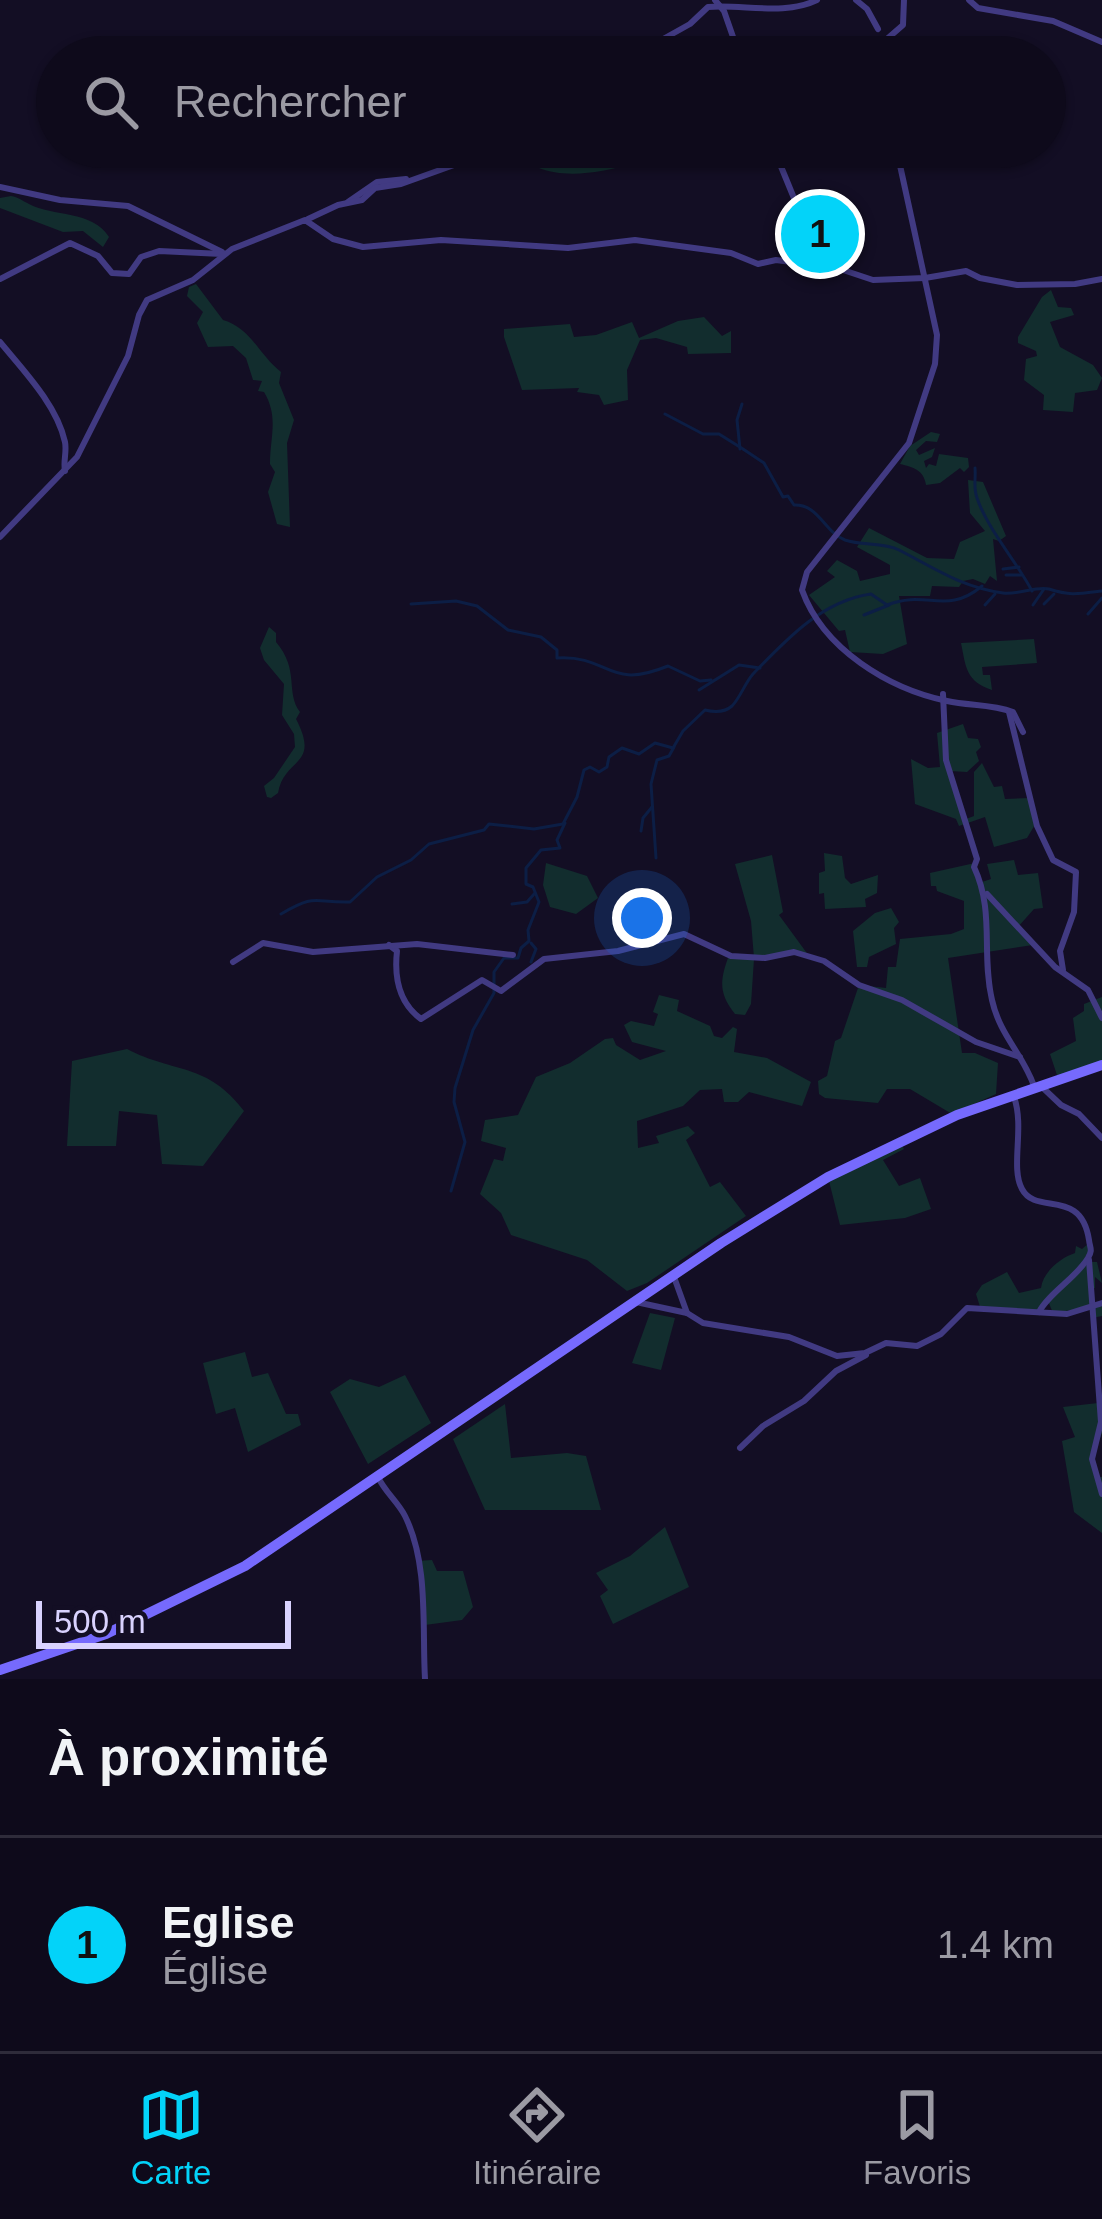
<!DOCTYPE html>
<html lang="fr">
<head>
<meta charset="utf-8">
<style>
	:root { --surface:#0e0a1b; --page:#1c1828; --text:#f1f3f6; --muted:#9b9aa3; --line:#2e2b3a; --accent:#03d3f9 }
	body { margin:0; font-family:Arial,sans-serif; background:var(--page); color:var(--text) }
	.scale { position:absolute; left:36px; bottom:30px; width:255px; box-sizing:border-box; padding-left:12px; border:6px solid #d9d2fe; border-top:0; font-size:33px; line-height:42px; white-space:nowrap; color:#d9d2fe; -webkit-text-stroke:9px #130e24; paint-order:stroke }
	.you { position:absolute; left:642px; top:918px; width:42px; height:42px; margin:-30px; border:9px solid #fff; border-radius:50%; background:#1a73e8; box-shadow:0 0 0 18px #1a73e833 }
	.badge { display:grid; place-items:center; width:78px; height:78px; border-radius:50%; background:var(--accent); color:#111; font-size:39px; font-weight:700 }
	.pin { position:absolute; translate:-50% -50%; border:6px solid #fff; box-shadow:0 3px 12px #0006 }
	.list { margin:0; padding:0; list-style:none }
	h2 { display:flex; justify-content:space-between; align-items:center; height:156px; margin:0; padding:0 48px; font-size:51px }
	h2 small { font-size:39px; font-weight:400; color:var(--muted) }
	.list li { display:grid; grid-template-columns:78px 1fr auto; gap:36px; align-items:center; box-sizing:border-box; height:216px; padding:0 48px; border-top:3px solid var(--line) }
	.list b { display:block; font-size:45px; white-space:nowrap }
	.list p { margin:0; font-size:39px; white-space:nowrap; color:var(--muted) }
	.list em { font-size:39px; font-style:normal; color:var(--muted) }
	.icon { flex:none; width:66px; height:66px; fill:none; stroke:currentColor; stroke-width:2; stroke-linecap:round; stroke-linejoin:round }
	.map { position:relative; flex:none; width:1102px; height:1679px; overflow:hidden }
	.search { position:absolute; background:var(--surface); box-shadow:0 3px 9px #0004; left:36px; right:36px; top:36px; height:132px; display:flex; align-items:center; gap:30px; box-sizing:border-box; padding:0 42px; border-radius:66px; color:var(--muted); font-size:45px }
	.sheet { height:372px; background:var(--surface) }
	nav { display:flex; justify-content:space-around; align-items:center; box-sizing:border-box; height:168px; border-top:3px solid var(--line); background:var(--surface); font-size:33px; color:var(--muted) }
	nav a { display:grid; justify-items:center; gap:6px }
	nav .on { color:var(--accent) }
	.map>svg:first-child { display:block }
</style>
</head>
<body>
<div class="map">
<svg width="1102" height="1679" viewBox="0 0 1102 1679">
	<rect width="100%" height="100%" fill="#130e24"/>
	<!-- green -->
	<g fill="#122d2e">
		<path d="M508,147H627L633,164C589,175 542,184 508,147Z"/>
		<path d="M11,196C18,197 23,201 29,204C53,217 92,210 109,237L103,247L83,231L63,232L0,208V198Z"/>
		<path d="M196,284L223,320C251,328 259,355 281,372L279,383L294,420L287,443L290,527L277,524L268,492L275,472L270,464C270,437 279,417 264,392L258,391L262,381L253,380L246,358L233,346L208,347L197,323L203,312L187,296L189,287Z"/>
		<path d="M1051,290L1058,307L1071,308L1074,315L1050,322L1060,347L1093,365L1102,378L1097,390L1075,393L1073,412L1043,410L1044,395L1024,380L1026,359L1037,356L1036,351L1018,343V337L1042,297Z"/>
		<path d="M704,317L722,336L731,331V353L688,354L687,347L656,338L640,340L627,370L628,400L604,405L599,395L577,392L579,388L522,390L504,337V329L570,324L574,337L596,335L632,322L639,338L678,321Z"/>
		<path d="M931,432L940,434L937,442L926,441L916,450L919,455L935,448L932,457L924,461L926,468L929,464L936,466L939,454L968,458L969,467L964,472L960,468L940,483L926,485C924,470 913,467 900,464L910,446Z"/>
		<path d="M968,480L983,482L1006,536L999,541L993,539L997,581L990,576L985,584L973,579L963,581L959,587L932,586L930,596H899L907,644L883,654L850,652L845,630L839,631L809,595L835,577L827,571L837,560L857,571L860,581L890,574V565L857,547L869,528L927,558L954,559L960,542L985,531L970,513Z"/>
		<path d="M269,627L276,633V642C300,670 285,692 300,712L296,719C321,767 284,757 278,793L271,798L267,797L264,786L274,778L295,747L294,734L282,715L284,684L264,660L260,648Z"/>
		<path d="M1034,639L1037,663L982,667L983,675H990L992,690C966,681 966,668 961,643Z"/>
		<path d="M963,724L968,738L978,739L981,747L976,752L979,761L967,772L950,771L966,819L974,816V772L982,763L994,787L1002,786L1005,799L1030,798L1036,823L1027,838L994,847L985,817L959,826L956,819L915,804L911,759L928,768L940,767L937,733Z"/>
		<path d="M824,853L842,856L845,878L851,884L878,875L877,893L865,899L866,907L825,909L824,893L819,894V873L825,871Z"/>
		<path d="M772,855L783,912L779,915L809,956L794,953L754,959L751,1004L745,1015L735,1014C718,993 720,980 729,955L754,958L751,921L735,864Z"/>
		<path d="M1014,860L1018,875L1038,873L1043,908L1034,909L1017,928L1033,945L948,958L962,1053H975L998,1063L996,1094L952,1114L910,1089H887L878,1103L825,1098L819,1094L818,1081L827,1076L835,1041L841,1038L859,985L886,988L888,967H896L900,939L951,934L964,929V901L937,891L936,886H931L930,873L975,863L982,882L991,879L987,864Z"/>
		<path d="M546,863L587,876L598,898L576,914L550,907L543,885Z"/>
		<path d="M891,908L899,922L894,928L896,944L869,957L867,967H857L853,931L875,913Z"/>
		<path d="M659,995L679,1000L677,1011L710,1026L714,1036L722,1038L733,1027L737,1029L734,1052L767,1058L811,1082L802,1106L749,1092L738,1102H724L722,1089L700,1090L683,1106L637,1121L638,1148L659,1143L656,1136L688,1126L695,1133L686,1140L710,1187L720,1182L746,1216L647,1283L627,1291L587,1260L511,1235L501,1213L480,1194L494,1159L503,1161L506,1148L481,1141L485,1120L518,1115L536,1077L570,1063L605,1039L613,1038L616,1045L640,1060L666,1051L632,1042L624,1025L631,1021L654,1026L658,1014L653,1012Z"/>
		<path d="M1102,997V1065L1058,1078L1050,1054L1076,1041L1073,1018L1084,1011V1004Z"/>
		<path d="M127,1049C175,1074 207,1062 244,1111L203,1166L162,1164L157,1115L119,1111L116,1146H67L72,1061Z"/>
		<path d="M899,1141L904,1149L883,1160L899,1186L920,1178L931,1209L905,1218L840,1225L828,1177Z"/>
		<path d="M1089,1243V1262H1097L1102,1283L1095,1277V1288L1090,1289L1092,1304L1102,1302V1316L1092,1318L1091,1307L1053,1313L1048,1301L1038,1311L981,1310L976,1294L982,1285L1007,1272L1019,1293L1041,1288C1043,1272 1060,1258 1075,1253L1076,1246L1082,1249Z"/>
		<path d="M650,1313L675,1318L661,1370L632,1363Z"/>
		<path d="M245,1352L252,1377L268,1373L286,1414H298L301,1425L248,1452L235,1408L216,1414L203,1363Z"/>
		<path d="M405,1375L431,1423L368,1464L330,1392L350,1379L379,1387Z"/>
		<path d="M1102,1395V1433L1092,1459L1097,1477H1102V1533L1074,1512L1062,1441L1075,1437L1063,1407L1098,1403Z"/>
		<path d="M505,1404L511,1458L567,1453L586,1456L601,1510H485L453,1439Z"/>
		<path d="M665,1527L689,1587L613,1624L600,1596L608,1590L596,1573L630,1556Z"/>
		<path d="M432,1560L437,1571H463L473,1607L462,1620L425,1625L417,1561Z"/>
	</g>
	<g fill="none" stroke-linecap="round" stroke-linejoin="round">
		<!-- stream -->
		<g stroke="#0c1e45" stroke-width="3">
			<path d="M665,414L703,434H719L743,449L764,463L783,497L788,496L794,505C819,504 824,532 845,540C862,546 883,542 899,550C936,569 961,587 1003,593C1018,595 1036,586 1049,589C1071,596 1078,594 1102,591"/>
			<path d="M740,449L737,420L742,404"/>
			<path d="M975,468C976,479 973,487 977,498C988,530 1017,562 1032,591"/>
			<path d="M1003,569L1019,567"/>
			<path d="M1006,575H1022"/>
			<path d="M411,604L456,601L477,606L508,630L541,637L557,650V658C611,655 607,691 668,666L700,681L711,680"/>
			<path d="M1044,604L1054,594"/>
			<path d="M985,605L995,594"/>
			<path d="M1033,605L1044,589"/>
			<path d="M1088,614L1102,598"/>
			<path d="M864,615L889,605"/>
			<path d="M699,690L739,665L760,668"/>
			<path d="M641,831L643,818L652,807"/>
			<path d="M656,858L651,784L657,760L669,756L674,747"/>
			<path d="M512,904L527,902L535,893"/>
			<path d="M281,914C317,893 312,903 350,902L377,877L411,860L429,844L484,830L489,824L534,829L563,824L577,797L584,770L590,767L599,772L607,767L609,757L622,748L639,754L655,743L673,748L683,731L705,710C713,712 724,713 732,706C740,698 745,683 753,674C785,641 821,601 871,594L887,605C927,589 946,616 982,586"/>
			<path d="M531,962L536,949L531,943"/>
			<path d="M451,1191L465,1142L454,1102L455,1088L473,1030L494,993V972L504,958H518L521,948L529,941L528,930L539,902L533,887L526,884V868L541,850L560,848L557,840L565,823"/>
		</g>
		<!-- minor -->
		<g stroke="#413a82" stroke-width="6">
			<path d="M715,0L724,11L740,57"/>
			<path d="M856,0L867,9L878,29"/>
			<path d="M969,0L978,8L1053,21L1102,42"/>
			<path d="M631,57L690,24L708,7C743,4 784,16 817,0"/>
			<path d="M878,57L880,45L903,25L904,0"/>
			<path d="M773,147L805,225L819,250L837,268"/>
			<path d="M896,147L937,335L935,364L909,443L807,572L802,590C823,649 889,689 947,701C970,706 991,704 1013,712L1023,732"/>
			<path d="M0,187L60,200L128,206L222,252"/>
			<path d="M348,202L377,182L406,179"/>
			<path d="M308,219L338,205L362,200L375,188L401,184L454,165L480,164L515,155L528,147"/>
			<path d="M0,279L70,243L98,256L112,273L129,274L141,257L159,251L222,254"/>
			<path d="M0,342C23,370 57,405 65,442C67,452 63,461 65,471"/>
			<path d="M0,537L77,457L128,356L139,315L147,300L193,280L232,249L305,220L333,239L363,247L441,240L568,248L635,240L731,253L758,264L776,260L837,268L873,280L925,278L966,271L980,278L1017,285L1075,284L1102,279"/>
			<path d="M943,694L946,760L977,859L974,867C995,912 981,953 992,1000C1000,1036 1023,1054 1034,1086"/>
			<path d="M1009,712L1037,826L1053,860L1076,872L1074,912L1060,951L1063,970"/>
			<path d="M987,894L1055,967L1088,990L1102,1018"/>
			<path d="M389,945L397,951C394,978 399,1003 421,1019L482,980L501,991L544,959L618,951L684,934L731,956L765,958L794,952L824,961L859,985L902,1000L976,1042L1020,1057"/>
			<path d="M233,962L263,943L313,952L417,944L513,955"/>
			<path d="M1042,1087L1061,1105L1079,1114L1102,1138"/>
			<path d="M1014,1097C1025,1128 1010,1167 1022,1189C1036,1216 1081,1187 1089,1240C1090,1249 1093,1249 1088,1258C1076,1278 1049,1293 1039,1312"/>
			<path d="M1089,1260L1101,1422L1092,1459L1102,1494"/>
			<path d="M674,1277L687,1313"/>
			<path d="M636,1302L687,1313L703,1323L789,1337L837,1356L865,1353L886,1343L917,1346L941,1334L967,1308L1067,1314L1102,1303"/>
			<path d="M740,1448L763,1426L804,1401L836,1371L866,1355"/>
			<path d="M378,1477C385,1492 398,1502 405,1516C429,1564 422,1628 425,1679"/>
		</g>
		<!-- secondary -->
		<path stroke="#766afd" stroke-width="10" d="M0,1670L106,1634L245,1566L721,1243L828,1177L957,1115L1102,1065"/>
	</g>
</svg>
<div class="scale">500 m</div>
<div class="you"></div>
<div class="pin badge" style="left:820px;top:234px">1</div>
<div class="search"><svg class="icon" aria-label="search" viewBox="0 0 24 24"><circle cx="10" cy="10" r="6"/><path d="M15 15l6 6"/></svg>Rechercher</div>
</div>
<section class="sheet">
<h2>À proximité<small></small></h2>
<ul class="list">
<li><span class="badge">1</span><div><b>Eglise</b><p>Église</p></div><em>1.4 km</em></li>
</ul>
</section>
<nav>
<a class="on"><svg class="icon" aria-label="map" viewBox="0 0 24 24"><path d="M3 6l6-2 6 2 6-2v14l-6 2-6-2-6 2zM9 4v14M15 6v14"/></svg>Carte</a>
<a><svg class="icon" aria-label="directions" viewBox="0 0 24 24"><path d="M12 3l9 9-9 9-9-9zM9 14v-3h6M13 9l2 2-2 2"/></svg>Itinéraire</a>
<a><svg class="icon" aria-label="saved" viewBox="0 0 24 24"><path d="M7 4h10v16l-5-4-5 4z"/></svg>Favoris</a>
</nav>
</body>
</html>
